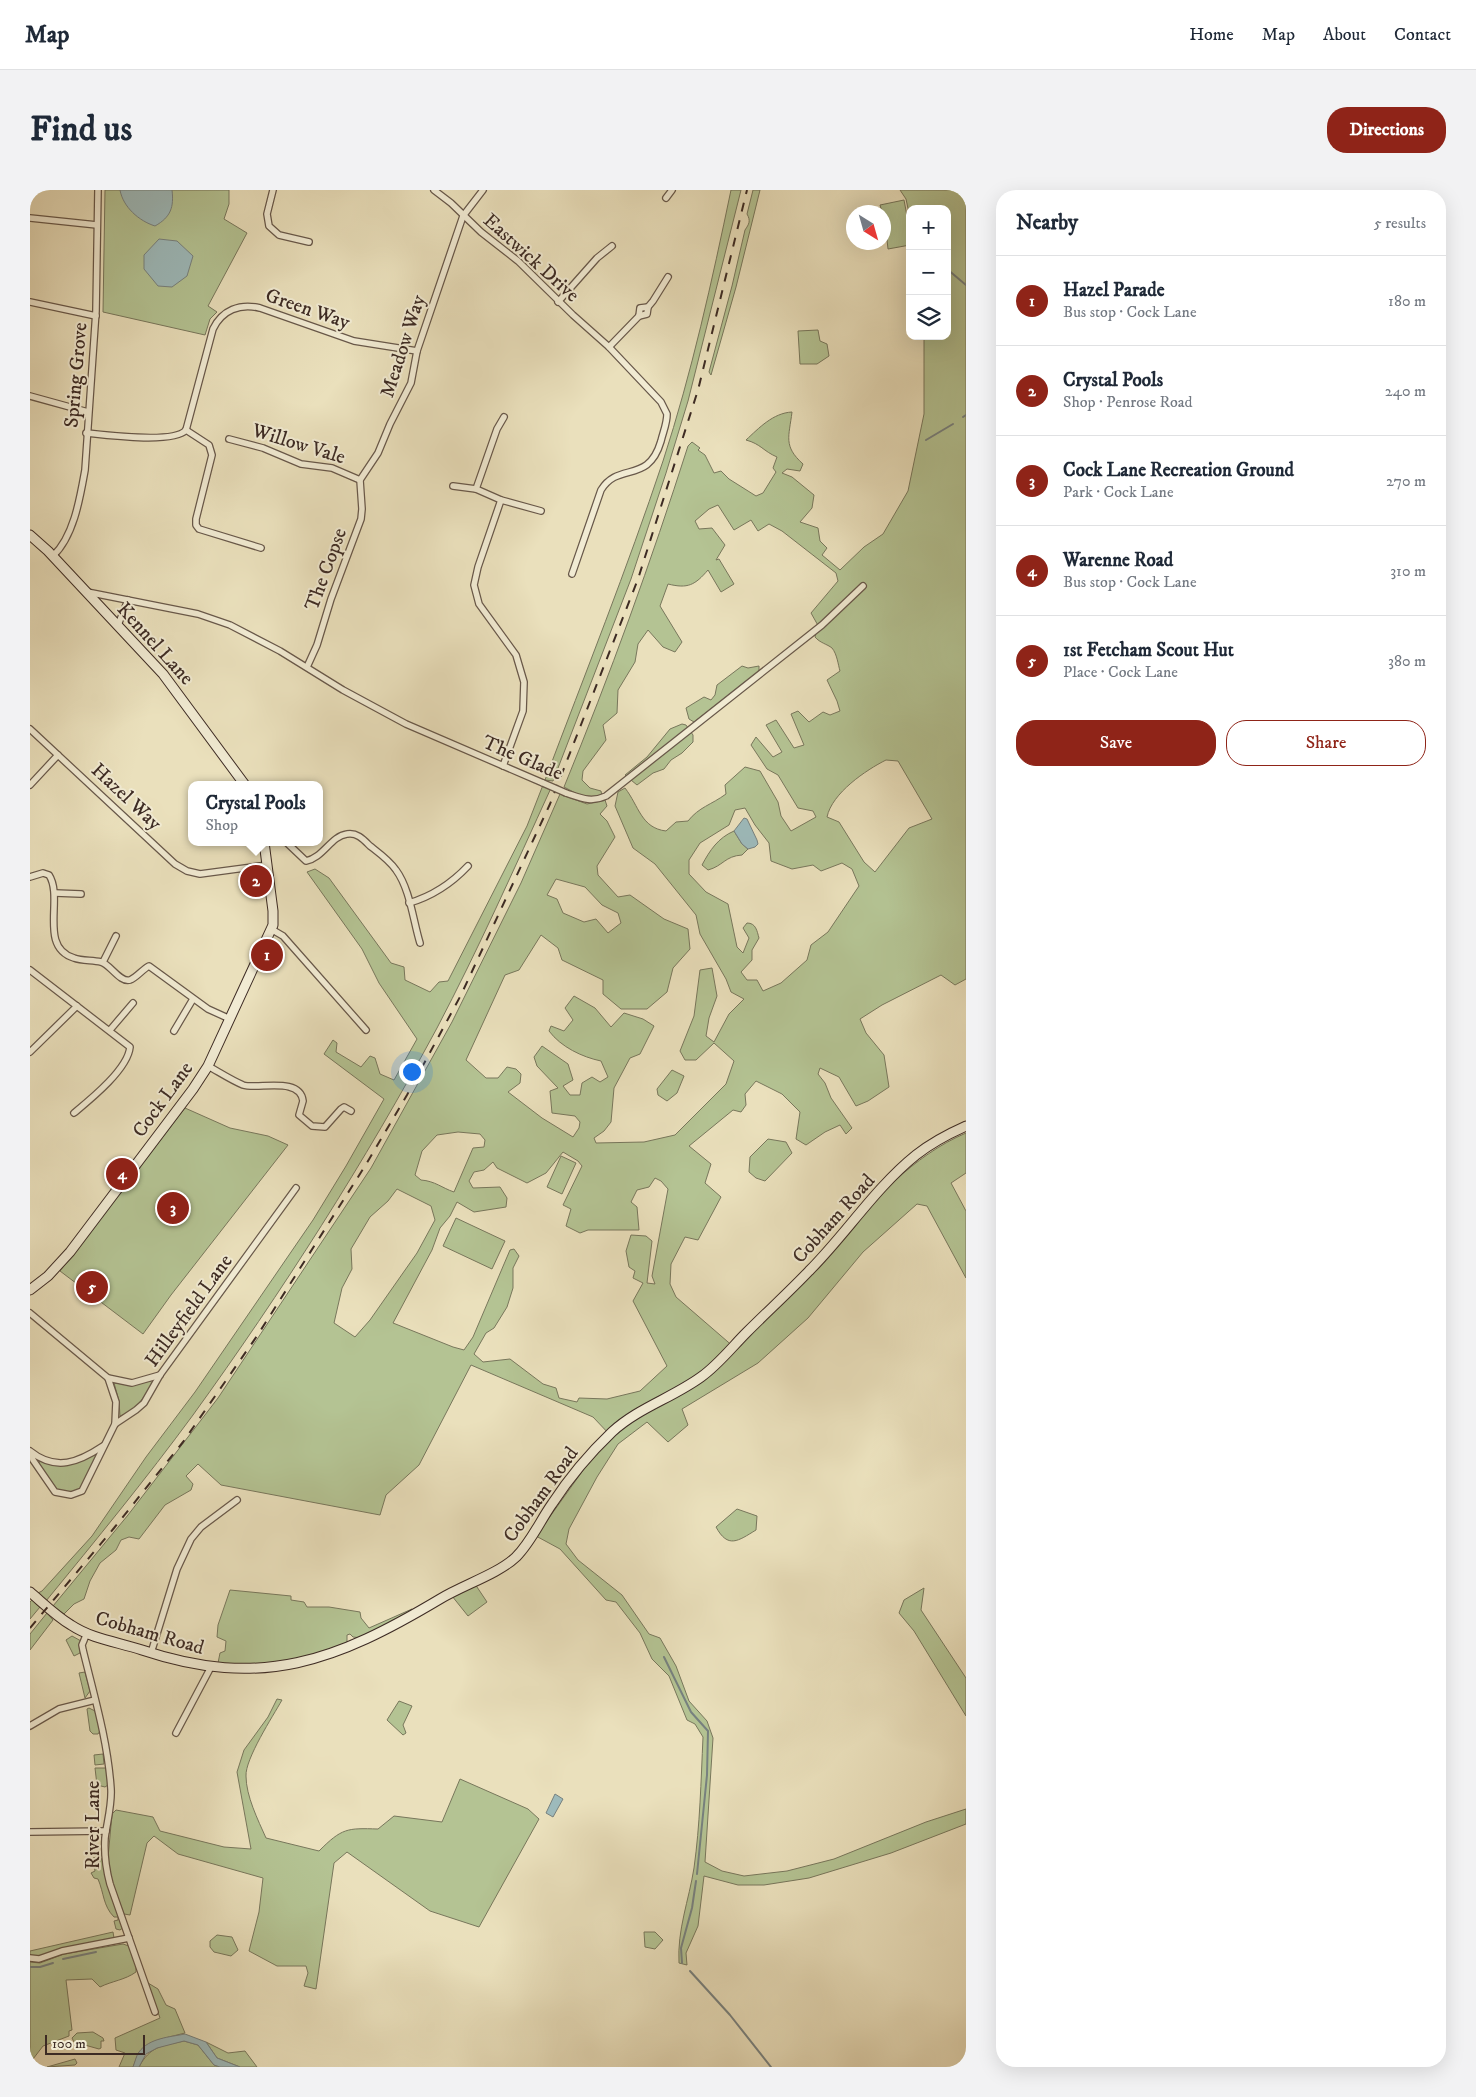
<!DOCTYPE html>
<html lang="en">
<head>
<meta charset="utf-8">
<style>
	:root { --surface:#fff; --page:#f2f2f3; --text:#1f2937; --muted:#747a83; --line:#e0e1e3; --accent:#8f2418 }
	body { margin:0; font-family:"IM FELL DW Pica",serif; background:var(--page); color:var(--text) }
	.controls { position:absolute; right:15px; top:15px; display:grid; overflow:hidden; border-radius:10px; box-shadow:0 5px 20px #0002 }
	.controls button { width:45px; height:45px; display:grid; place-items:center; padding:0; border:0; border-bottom:1px solid var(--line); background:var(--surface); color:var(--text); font:25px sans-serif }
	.compass { position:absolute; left:816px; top:15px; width:45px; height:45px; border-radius:50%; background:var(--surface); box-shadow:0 5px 20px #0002; rotate:143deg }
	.scale { position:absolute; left:15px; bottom:12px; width:100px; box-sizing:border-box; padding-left:5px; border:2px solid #3d2b24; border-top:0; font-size:14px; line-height:18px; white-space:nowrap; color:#3d2b24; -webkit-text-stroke:4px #f1ebd3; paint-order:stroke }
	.you { position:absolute; left:381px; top:881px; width:18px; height:18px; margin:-12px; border:4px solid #fff; border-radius:50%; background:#1a73e8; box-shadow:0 0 0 8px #1a73e833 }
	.badge { display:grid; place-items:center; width:32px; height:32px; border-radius:50%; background:var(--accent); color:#fff; font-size:16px; font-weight:700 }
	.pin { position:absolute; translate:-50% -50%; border:2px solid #fff; box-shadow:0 1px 5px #0006 }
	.popup { position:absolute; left:158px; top:591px; width:135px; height:65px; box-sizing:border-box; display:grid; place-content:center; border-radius:10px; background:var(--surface); filter:drop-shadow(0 1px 4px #0005); font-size:16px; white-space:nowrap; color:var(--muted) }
	.popup b { font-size:19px; color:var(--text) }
	.popup::after { content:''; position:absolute; left:50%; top:100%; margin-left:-10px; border:10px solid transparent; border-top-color:var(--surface) }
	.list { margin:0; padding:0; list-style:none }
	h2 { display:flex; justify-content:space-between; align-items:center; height:65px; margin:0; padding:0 20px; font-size:21px }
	h2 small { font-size:16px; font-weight:400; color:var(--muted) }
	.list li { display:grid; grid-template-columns:32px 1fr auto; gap:15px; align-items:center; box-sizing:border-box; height:90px; padding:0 20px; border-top:1px solid var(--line) }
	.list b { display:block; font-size:19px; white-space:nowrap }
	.list p { margin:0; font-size:16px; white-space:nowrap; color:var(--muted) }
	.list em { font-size:16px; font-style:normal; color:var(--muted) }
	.actions { display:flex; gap:10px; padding:15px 20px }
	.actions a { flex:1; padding:11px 0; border:1px solid var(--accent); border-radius:20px; text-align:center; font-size:18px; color:var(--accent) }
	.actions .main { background:var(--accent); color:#fff }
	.icon { flex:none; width:28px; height:28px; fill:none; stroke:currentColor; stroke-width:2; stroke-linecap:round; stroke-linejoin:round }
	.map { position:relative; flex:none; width:936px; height:1877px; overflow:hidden; border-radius:20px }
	header { display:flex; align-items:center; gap:30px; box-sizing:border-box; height:70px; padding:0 25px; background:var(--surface); border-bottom:1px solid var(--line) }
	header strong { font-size:24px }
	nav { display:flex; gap:28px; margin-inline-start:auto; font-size:18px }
	.intro { display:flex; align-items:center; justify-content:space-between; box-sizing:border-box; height:120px; padding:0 30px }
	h1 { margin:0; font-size:35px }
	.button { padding:12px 22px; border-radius:20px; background:var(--accent); color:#fff; font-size:18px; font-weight:700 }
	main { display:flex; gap:30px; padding:0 30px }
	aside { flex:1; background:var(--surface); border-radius:20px; box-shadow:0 5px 20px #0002 }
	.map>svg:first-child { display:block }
</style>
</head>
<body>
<header>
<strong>Map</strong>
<nav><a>Home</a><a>Map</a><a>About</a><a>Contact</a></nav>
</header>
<div class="intro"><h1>Find us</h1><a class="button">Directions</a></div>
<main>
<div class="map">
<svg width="936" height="1877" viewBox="0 0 936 1877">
	<rect width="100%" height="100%" fill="#eae0bc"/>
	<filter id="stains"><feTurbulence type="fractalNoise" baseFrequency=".004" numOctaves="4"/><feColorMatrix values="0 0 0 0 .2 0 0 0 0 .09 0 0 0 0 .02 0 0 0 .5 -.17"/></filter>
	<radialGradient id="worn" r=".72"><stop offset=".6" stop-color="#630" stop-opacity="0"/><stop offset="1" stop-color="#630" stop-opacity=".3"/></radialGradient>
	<!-- green -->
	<g fill="#b4c393" stroke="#78775c" fill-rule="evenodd">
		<path d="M75,0H199V14L194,29L217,43L178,116L187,122L180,129L175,145L73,122Z"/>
		<path d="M701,0H711L658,211L636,283L601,389L523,591L515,590C555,484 597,379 633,271C662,182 682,91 701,0Z"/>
		<path d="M723,0H730L706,97L681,185L679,182L702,96L715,40C719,34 721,31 717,24Z"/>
		<path d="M870,0H936V789L925,795L911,785L852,815L830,829L836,843L854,865L859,897L838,911L826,916L809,887L790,878L788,884L795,893L801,908L822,938L816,944L810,935L795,942L776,955L766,949L770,922L752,904L726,891L715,904L716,915L711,922L703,920L659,956L681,974L675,993L691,1007L668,1050L655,1047L641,1074L640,1094L646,1107L705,1158C739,1123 772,1088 805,1052C844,1011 882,966 936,943V983L921,993L936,1021V1088L897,1016L887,1014L833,1062L778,1128L728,1173L652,1219L658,1235L638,1252L617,1232L588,1254L567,1287L539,1339L536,1354L548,1370L592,1405L619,1444L630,1448L646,1476L659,1511L677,1531L683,1548L675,1672L692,1681L714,1686L757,1681L804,1669L896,1632L936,1619V1634L861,1663L779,1688L734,1695H708L674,1686L668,1736L656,1763L657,1775L649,1773C647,1740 659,1710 664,1678C670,1635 671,1591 673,1547L665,1534L657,1530L639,1486L622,1469L610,1443L586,1412L576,1410L530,1359L506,1346L569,1258L581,1246L563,1227L441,1175L389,1275L356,1305L350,1325L191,1295L168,1274L156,1286L163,1294L161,1300L135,1315L109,1349L99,1347L91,1350L86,1360L70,1373L60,1391L54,1409L44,1414L34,1424L23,1416L98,1325L188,1208L341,978L422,832L491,693L530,604L557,614L575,610L577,616L570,624L577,631L585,647L567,676L568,685L588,707L600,705L634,729L658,739L660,759L643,778L637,802L617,819H591L573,804V790L532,770L528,758L511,745L489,780L475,785L436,870L456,888H468L477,877L486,879L491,884L490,893L478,902L512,928L543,947L549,938L550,932L545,926L522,923L520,901L528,898L507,876L504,867L512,856L538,874L543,890L533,896L540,905H550L552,893L562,887L570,892L578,887L571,871C552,867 531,857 519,841L521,836L534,841L543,830L535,818L544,806L565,818L581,837L594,823L613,829L624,836L610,864L600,868L584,898L581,932L574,941L564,948L566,953L614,952L645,945L696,894L704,871L684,853L666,870H655L650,861L664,826L670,780L682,778L687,806L679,828L676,846L684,852L699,824L714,809L701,802L696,789L670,744L666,725L625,674L603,658L585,616L588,602L595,598C609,616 611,638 636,641L646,632L658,631C669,617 681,615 696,604L695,595L715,577L730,581L748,612L751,626L761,641L786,627L783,621L768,618L748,585L737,579L721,555L726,547L743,567L752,562L736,535L746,530L764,558L774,555L761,524L768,521L779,532L793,522L800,525L810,521L807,511L797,490L810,481C808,474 807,464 802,458C797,454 790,453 785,447L786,443L790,439L781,423L808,391L806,383L752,341L739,334L728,341L721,330L704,340L688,315L679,319L665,331L669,339L682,338L695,355L686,370L689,369L704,394L691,402L678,380C665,395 658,399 638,394L630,416L652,452L645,462L633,457L618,440L608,454L605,472L588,500L587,523L573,535L576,550L553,581L552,590L560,598L571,601L572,606L553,607L534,597C580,485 621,372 658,256L662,252L670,258L668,260L675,265L684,283L691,281L699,289L726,306L733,303L746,282L743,278L747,267C733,261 731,254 716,250C729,238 743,223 762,222C759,247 753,256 773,274L770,281L757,279L752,283L762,287L784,305L782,318L770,332L788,338L790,351L797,358L792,365L810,380L834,357L853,344L878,301L894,224V146H917V19H880V28L876,9ZM856,570L868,571L902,629L879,638L845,682L834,672L809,632L797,627C802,603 836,580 856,570ZM715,618L725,635L739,653L741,671L762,679L783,675L791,681L812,673L822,679L829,696L798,742L781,755L777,770L751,793L733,801L727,790H717L711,782L722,770V760L729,748C727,741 726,733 717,733L713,738L719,748L713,763L707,757L698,714L676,702L659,684V670L670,653L699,635L705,620ZM526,689L555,697L572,715L588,723L591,733L578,743L566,729L554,732L533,723L527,709L517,705ZM428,942L450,944L455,950L454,957L443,958L424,1002C412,998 405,991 391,990L385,985L392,961L407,945ZM533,962L548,971L552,976L533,1015L541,1019L536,1036L550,1043L558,1040H609L607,1017L601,1012L607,1000L619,997L625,988L631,991L638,999L622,1086L625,1094L617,1093L622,1051L616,1046L601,1045L596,1061L599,1077L605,1081L603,1088L613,1093L603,1111L637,1176L610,1201L577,1209L549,1208L547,1212L529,1208L526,1198L513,1194L480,1169L453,1172L444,1164L456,1143L464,1138L477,1117L483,1098V1078L489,1066L484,1059L480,1060L443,1147L434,1160L423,1157L363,1133L402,1060L410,1038L420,1026L427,1012L444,1022L476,1017L477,1008L470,997L443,998L439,991L444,982L454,980L463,972L467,978L497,993L516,983ZM367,999L401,1016L405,1030L387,1063L340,1130L325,1147L304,1133L312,1098L322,1079L321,1059L340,1027L358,1011Z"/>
		<path d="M874,10L880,42V55L858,59L854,22H852L850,15Z"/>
		<path d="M788,140L790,151L797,154L799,166L787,174H770L768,141Z"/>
		<path d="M712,476L718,478L729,476V481L664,532L659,529L656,518L674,507L681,510L685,505L687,495Z"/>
		<path d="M652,534L656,535L663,545V552L652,563L641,570L634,579L623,583L607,595L595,585L617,567L640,539Z"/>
		<path d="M513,595L521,598C484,679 448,760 407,838C335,972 252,1102 163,1225C116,1289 66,1350 16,1411L8,1403L12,1401L62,1346L116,1267L165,1202L283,1030L316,976L354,909L294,864L303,850L307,853L306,862L331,877L340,866L345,868L350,884L364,890L387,849L349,793L332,759L277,682L285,679L299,688L361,773L374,777L375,790L400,802L409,792L418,791L497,636Z"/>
		<path d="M704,641L712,654L718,659L712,665C695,666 693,676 678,680L672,675C680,660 688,648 704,641Z"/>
		<path d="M642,880L654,886L647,903L637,911L628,905L627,899Z"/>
		<path d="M155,918L200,938L238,946L258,955L141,1105L113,1144L30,1081Z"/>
		<path d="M738,949L756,952L762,963L735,991L726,988L719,982L720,967Z"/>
		<path d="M531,966L546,973L532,1004L517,997Z"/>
		<path d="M426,1028L475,1051L462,1079L413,1056Z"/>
		<path d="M120,1191L123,1193C114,1207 106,1221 90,1226L89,1211L84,1193L103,1195Z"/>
		<path d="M66,1264H68L51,1299L43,1303L30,1301L24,1297L9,1276V1272L11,1271C33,1278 47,1274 66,1264Z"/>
		<path d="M707,1319L727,1326L726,1340C708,1351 698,1359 686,1337Z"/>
		<path d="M445,1394L457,1412L438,1426L422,1406Z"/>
		<path d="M894,1398L891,1420L936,1488V1526L884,1441L869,1423L874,1410Z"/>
		<path d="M200,1400L261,1406V1410L274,1412L277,1417H299L330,1422L331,1428L339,1438L382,1419L375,1425L332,1448L323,1447L320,1444L317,1445V1453L291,1464L236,1475L188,1473L190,1463L195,1461L196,1451L187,1447L188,1435Z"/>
		<path d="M2,1410L10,1417L0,1429V1412Z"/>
		<path d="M17,1423L23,1430L0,1460V1444Z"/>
		<path d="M42,1446L51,1451L50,1463L44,1466L36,1450Z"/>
		<path d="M55,1482L60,1501L55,1508L49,1483Z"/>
		<path d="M247,1509L252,1510C243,1526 215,1569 216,1586C216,1606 228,1630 236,1648L289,1661C312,1638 317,1638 348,1639L364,1626L412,1632L430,1589L498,1619L509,1629L449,1737L400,1721L317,1662L304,1673L286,1799L274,1796L278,1783L276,1776H247L219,1761L229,1722L233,1688L148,1664L124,1646L117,1653L100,1725L94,1724L82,1692L78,1668L82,1624L86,1620L123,1627L130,1641L194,1657L221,1659L207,1582L214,1560L238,1527Z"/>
		<path d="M369,1511L382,1516L373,1535L376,1543L373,1545L357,1530Z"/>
		<path d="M59,1518L65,1521L70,1541L68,1544H63L60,1541L57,1519Z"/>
		<path d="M73,1564L74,1574L65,1575L64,1565Z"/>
		<path d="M65,1578H76L78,1595L75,1597L67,1595Z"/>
		<path d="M71,1666L80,1700L94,1737L90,1740L86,1739L84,1731L88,1730V1727H84C73,1716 74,1703 68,1689L64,1688L61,1683L65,1681L63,1668Z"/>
		<path d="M83,1742L84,1748L82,1750L12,1766H0V1761Z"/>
		<path d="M614,1742H625L633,1750L625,1759L615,1757Z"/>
		<path d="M187,1745L202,1747L208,1760L201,1766L184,1762L180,1757V1751Z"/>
		<path d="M93,1754L99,1756L106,1774V1782C95,1790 82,1791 70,1797L62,1789L36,1790L42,1840L39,1841V1846L13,1856L0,1873V1772L10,1773L34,1764Z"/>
		<path d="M118,1793L128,1799L136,1815L145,1819L155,1843L131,1849L109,1862L103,1877H89L95,1863L86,1860L85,1848L130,1828Z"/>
		<path d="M63,1842L73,1848L74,1851H71V1858L69,1859L44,1852L42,1848L47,1843Z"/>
		<path d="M154,1851L168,1855L184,1875L190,1877H109C120,1856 132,1856 154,1851Z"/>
		<path d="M176,1852L198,1863L215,1861L227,1877H210L187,1868Z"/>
		<path d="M45,1869L47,1873L45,1875L17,1877Z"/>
	</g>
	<!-- water -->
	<g fill="#9dbabb" stroke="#77817f">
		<path d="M90,0H142C144,17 141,27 125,36C109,31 93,17 90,0Z"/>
		<path d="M129,49L147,51L163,66L157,86L142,97L128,96L114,79V65Z"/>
		<path d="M714,628L717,629L727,650L728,654L725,657L718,659L712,654L704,641Z"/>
		<path d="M525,1604L533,1609L523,1627L516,1623Z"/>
		<path d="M155,1844L176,1852L187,1868L210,1877H190L184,1875L168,1855L154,1851L127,1858L116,1864L109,1877H103C105,1872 106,1866 109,1862C119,1848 140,1847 155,1844Z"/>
	</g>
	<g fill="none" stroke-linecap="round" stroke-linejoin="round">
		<!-- stream -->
		<g stroke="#77817f" stroke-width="2">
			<path d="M917,79L936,95"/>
			<path d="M933,227L936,225"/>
			<path d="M896,250L923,234"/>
			<path d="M634,1467L661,1522L678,1541L677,1585L667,1684"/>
			<path d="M33,1769L66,1762"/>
			<path d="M652,1773L651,1758L662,1718L666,1691"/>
			<path d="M0,1777H10L23,1773"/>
			<path d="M660,1781L700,1825L741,1877"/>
			<path d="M0,1870L1,1871"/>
		</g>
		<defs>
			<g id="street">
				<path d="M243,0L237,24L239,36L249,45L279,52"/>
				<path d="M404,0L421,13L451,42L488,71L543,125L579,157L631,212L637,224C637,234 633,242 631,251C618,295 589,271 571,300L542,384"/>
				<path d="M636,8L642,0"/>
				<path d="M0,28L67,35"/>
				<path d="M0,112L66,126"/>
				<path d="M528,112L567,68L582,56"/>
				<path d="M609,126L617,124L618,117"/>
				<path d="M579,157L609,126L610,118L618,117L623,111L638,87"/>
				<path d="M0,206L58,222"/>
				<path d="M156,240L183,139C192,120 210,113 230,118L324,151L387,161"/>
				<path d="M156,240L179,255L182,265L166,329V335L169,339L231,358"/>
				<path d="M56,243C75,245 144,254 156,240"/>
				<path d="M199,249L233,258L271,274L302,278L330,290"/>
				<path d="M423,296L446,299L471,310L511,321"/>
				<path d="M446,299L467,239L474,227"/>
				<path d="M471,310L448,377L444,395L449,414L486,465L494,492L493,521L473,576"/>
				<path d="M23,366C44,346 50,308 55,280L66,121L68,0"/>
				<path d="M57,402L168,424L200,435L250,461L313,500L376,534L513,593"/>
				<path d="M88,435L98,410"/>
				<path d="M277,477L287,455L301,409L331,329L332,319L330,290L348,263L360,234L381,193L387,161L433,26L453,0"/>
				<path d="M0,539L145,674L157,681L170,684L237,675"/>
				<path d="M0,595L28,565"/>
				<path d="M536,603C551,608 561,613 576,606L792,435L833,396"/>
				<path d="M256,652L276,671C293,668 301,646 317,644C327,642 334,650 340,656C349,663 359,670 366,680C380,699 383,730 390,753"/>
				<path d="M0,687L13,683L19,685C34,708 8,757 44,768C52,771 62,770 71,772C80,774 90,793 100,790C106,788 113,779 119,776L178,819L200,829"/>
				<path d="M25,703L51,704"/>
				<path d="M379,713C403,706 421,694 438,676"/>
				<path d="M241,739L253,746L336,840"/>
				<path d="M73,772L86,746"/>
				<path d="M0,780L100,857C98,879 61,909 44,923"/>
				<path d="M80,840L103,813"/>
				<path d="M144,841L163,809"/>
				<path d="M0,862L47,816"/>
				<path d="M178,876C189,882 201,890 213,895C227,900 270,886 273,911L269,925L282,936L295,937L311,919L314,917L321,921"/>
				<path d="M0,1123L78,1188L102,1193L130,1185"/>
				<path d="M78,1188L86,1212L85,1234"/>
				<path d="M0,1261C26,1282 49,1272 73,1256"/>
				<path d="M1,1263L3,1270L25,1302L41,1305L52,1301L85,1234L106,1220L114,1213L130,1185L266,998"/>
				<path d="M57,1443L52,1455L53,1460C64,1505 78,1552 81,1599C82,1615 77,1632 75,1648C74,1664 76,1679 80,1694L125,1822"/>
				<path d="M121,1463L147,1379L161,1349L171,1337L207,1310"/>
				<path d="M0,1536L29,1519L65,1510"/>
				<path d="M146,1543L181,1477"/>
				<path d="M0,1642L76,1641"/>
				<path d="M0,1768L9,1769L32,1761L99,1748"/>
			</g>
			<g id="secondary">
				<path d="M0,345L18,361L133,484L215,595"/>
				<path d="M0,1100L18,1086L40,1062L163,899L178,876L243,735V721L234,652"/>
				<path d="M0,1402C13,1413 26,1426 41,1435C62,1449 88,1452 112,1460C232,1500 306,1471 410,1409C433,1395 468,1384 486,1367C501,1352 510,1331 522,1314C539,1288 560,1263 582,1242C608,1218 642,1208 671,1187C688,1175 702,1157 717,1142C737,1122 759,1102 779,1081C816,1044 845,998 886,965C901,953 918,944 936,936"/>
			</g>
		</defs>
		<!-- street casing -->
		<use href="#street" stroke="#68584a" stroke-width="8"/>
		<!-- secondary casing -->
		<use href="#secondary" stroke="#3d2b24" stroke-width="11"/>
		<!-- street -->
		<use href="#street" stroke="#f1ebd3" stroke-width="5.5"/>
		<!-- secondary -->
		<use href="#secondary" stroke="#f1ebd3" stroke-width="9"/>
		<!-- rail -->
		<path stroke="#3d2b24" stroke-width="2" stroke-dasharray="9 9" stroke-linecap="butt" d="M0,1438L84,1338L153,1252L227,1146L335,976L377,905L431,805L520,614L608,389L668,200L717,0"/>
		<defs>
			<path id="street-bridge" d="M513,593L536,603"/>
		</defs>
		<!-- street-bridge casing -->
		<use href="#street-bridge" stroke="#68584a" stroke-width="8" stroke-linecap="butt"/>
		<!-- street-bridge -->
		<use href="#street-bridge" stroke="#f1ebd3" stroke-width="5.5"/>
	</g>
	<g text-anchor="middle" stroke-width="4" stroke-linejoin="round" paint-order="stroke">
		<!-- street labels -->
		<g font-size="20" fill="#3d2b24" stroke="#f1ebd3">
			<text transform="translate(502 67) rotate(42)" y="7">Eastwick Drive</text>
			<text transform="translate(278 118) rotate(19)" y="7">Green Way</text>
			<text transform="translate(372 156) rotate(-72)" y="7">Meadow Way</text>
			<text transform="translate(45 185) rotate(-85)" y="7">Spring Grove</text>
			<text transform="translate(269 253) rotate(17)" y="7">Willow Vale</text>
			<text transform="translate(295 379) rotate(-70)" y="7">The Copse</text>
			<text transform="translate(126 453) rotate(48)" y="7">Kennel Lane</text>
			<text transform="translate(493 567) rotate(23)" y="7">The Glade</text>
			<text transform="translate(97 606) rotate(43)" y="7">Hazel Way</text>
			<text transform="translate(132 909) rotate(-54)" y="7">Cock Lane</text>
			<text transform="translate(803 1028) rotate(-48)" y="7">Cobham Road</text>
			<text transform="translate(158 1120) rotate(-54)" y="7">Hilleyfield Lane</text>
			<text transform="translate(510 1304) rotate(-54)" y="7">Cobham Road</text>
			<text transform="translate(120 1442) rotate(16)" y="7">Cobham Road</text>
			<text transform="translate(62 1635) rotate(-90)" y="7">River Lane</text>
		</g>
	</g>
	<rect width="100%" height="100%" filter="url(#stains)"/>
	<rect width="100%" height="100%" fill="url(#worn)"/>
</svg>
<div class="controls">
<button>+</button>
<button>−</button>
<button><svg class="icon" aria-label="layers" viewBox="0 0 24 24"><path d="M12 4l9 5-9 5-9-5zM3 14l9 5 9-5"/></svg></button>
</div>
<svg class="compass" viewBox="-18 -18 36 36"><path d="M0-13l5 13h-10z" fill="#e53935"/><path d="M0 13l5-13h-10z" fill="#747a83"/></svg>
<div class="scale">100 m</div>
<div class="you"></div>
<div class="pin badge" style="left:237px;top:765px">1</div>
<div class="pin badge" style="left:226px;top:691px">2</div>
<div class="popup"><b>Crystal Pools</b>Shop</div>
<div class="pin badge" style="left:143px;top:1018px">3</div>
<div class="pin badge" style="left:92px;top:984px">4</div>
<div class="pin badge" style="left:62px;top:1097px">5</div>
</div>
<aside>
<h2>Nearby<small>5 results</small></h2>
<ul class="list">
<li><span class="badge">1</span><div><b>Hazel Parade</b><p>Bus stop · Cock Lane</p></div><em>180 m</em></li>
<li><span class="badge">2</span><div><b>Crystal Pools</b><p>Shop · Penrose Road</p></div><em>240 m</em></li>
<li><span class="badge">3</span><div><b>Cock Lane Recreation Ground</b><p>Park · Cock Lane</p></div><em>270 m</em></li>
<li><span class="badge">4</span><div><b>Warenne Road</b><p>Bus stop · Cock Lane</p></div><em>310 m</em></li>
<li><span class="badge">5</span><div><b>1st Fetcham Scout Hut</b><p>Place · Cock Lane</p></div><em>380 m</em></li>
</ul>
<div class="actions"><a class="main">Save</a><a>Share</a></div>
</aside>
</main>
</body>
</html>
